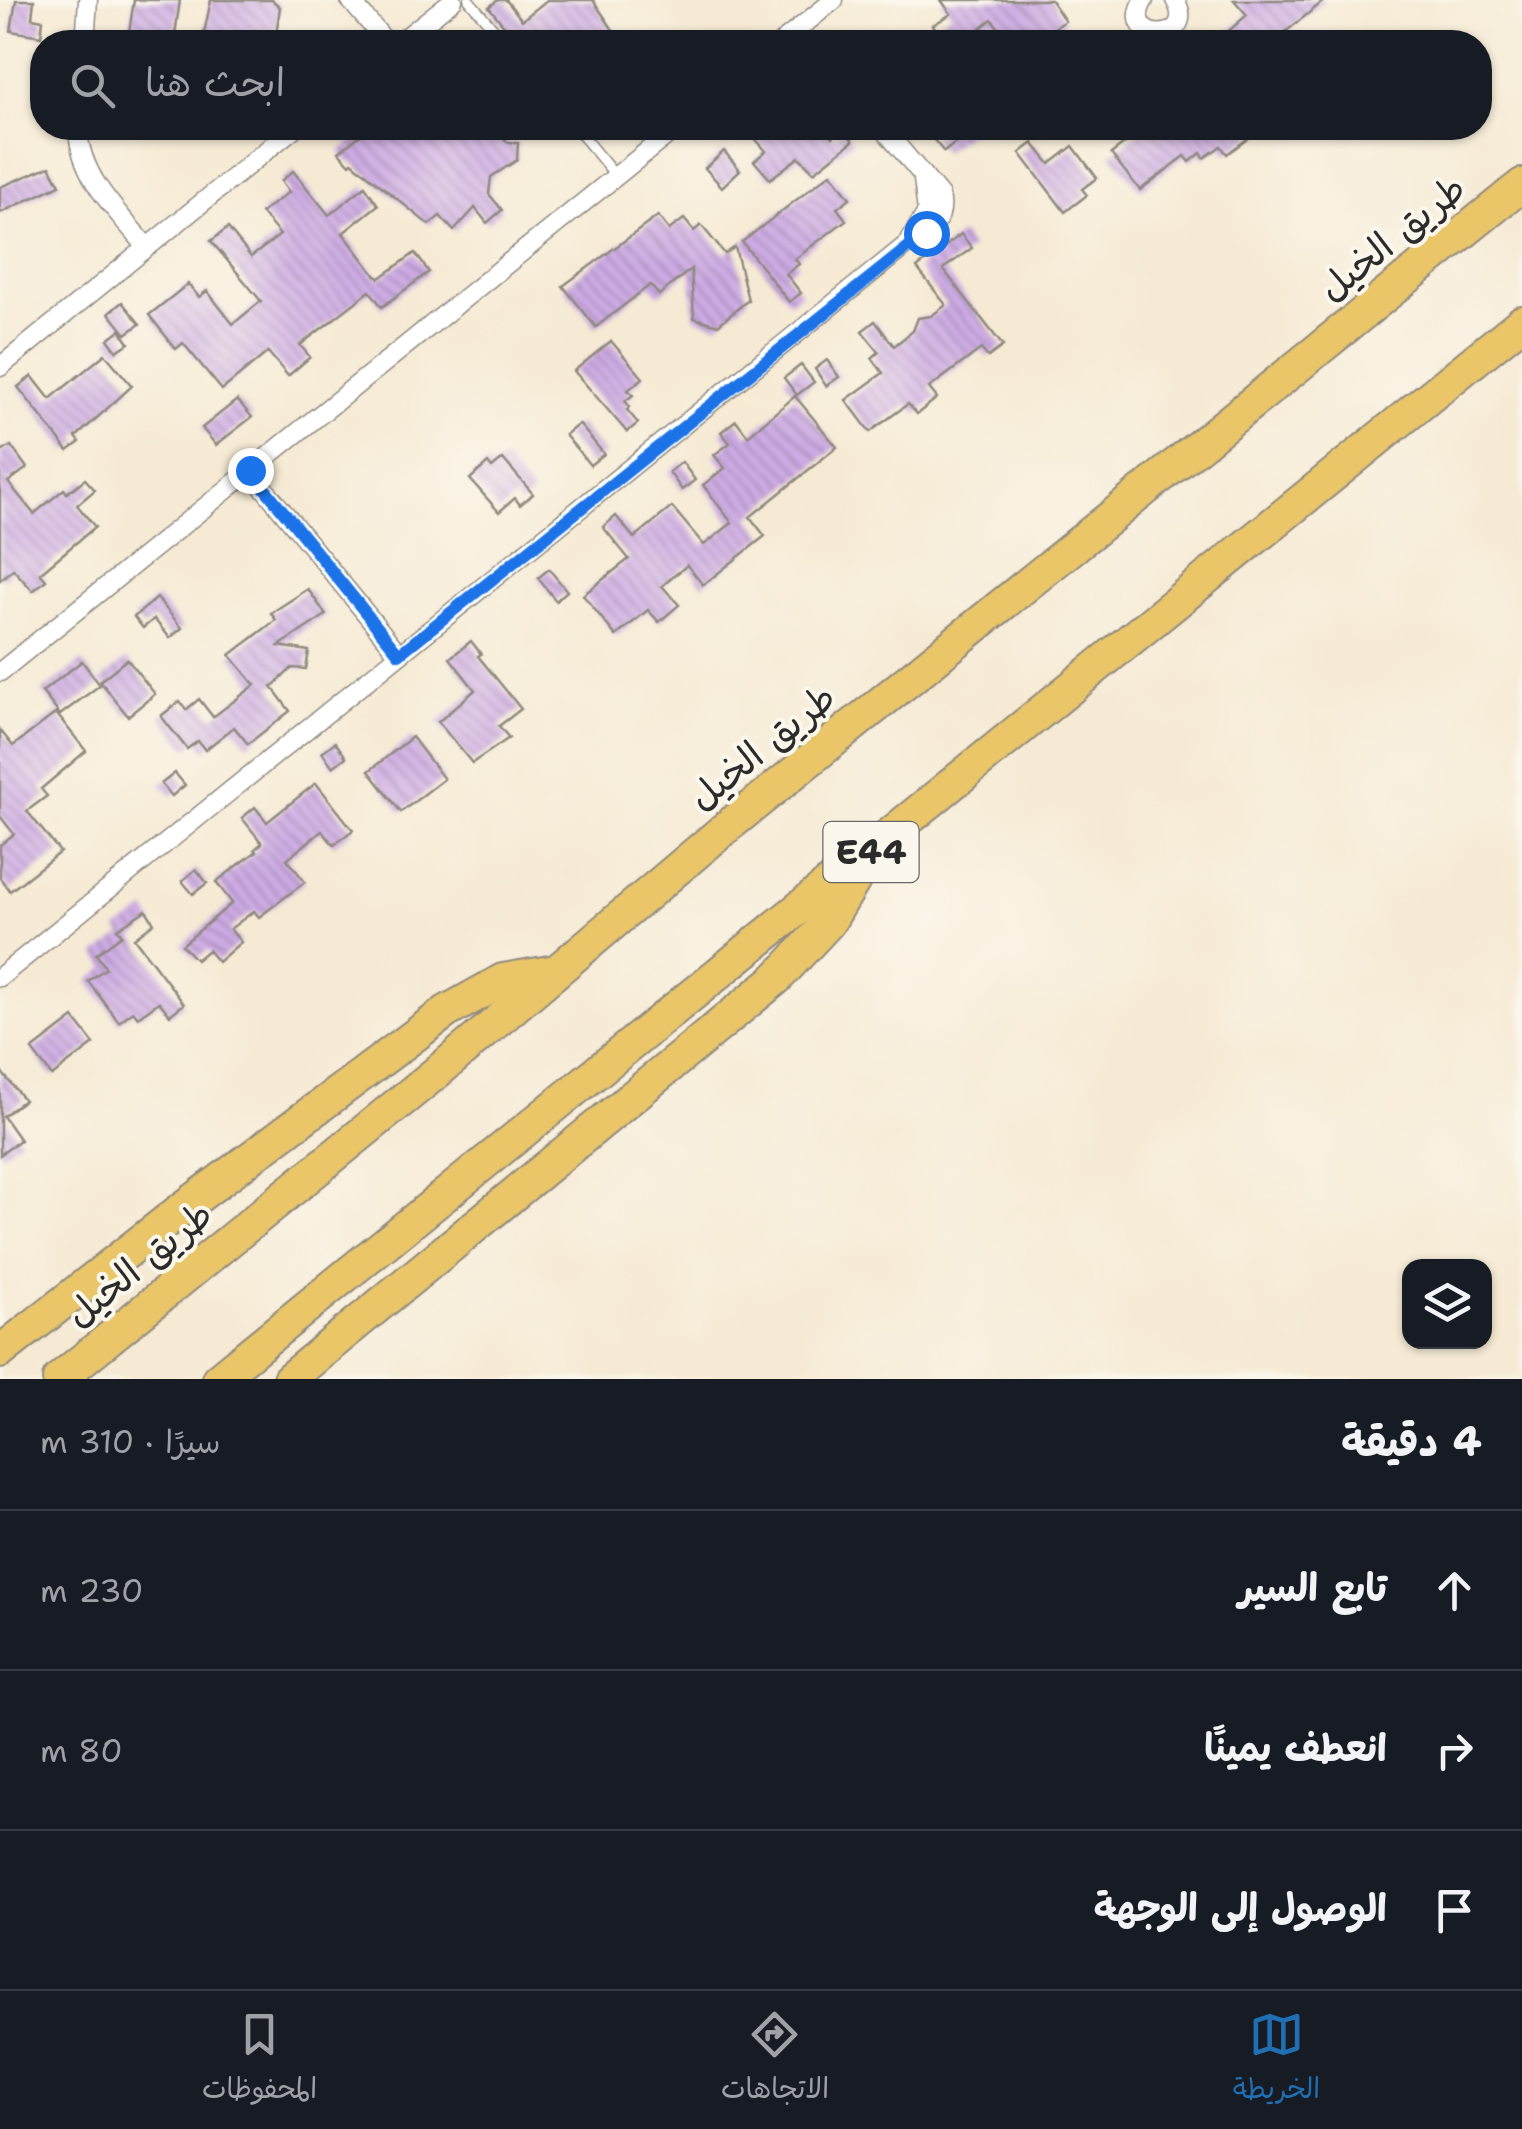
<!DOCTYPE html>
<html lang="ar">
<head>
<meta charset="utf-8">
<style>
	:root { --surface:#171b24; --page:#242831; --text:#f1f3f6; --muted:#9ea1a6; --line:#363941; --accent:#1f6fb2 }
	body { margin:0; font-family:"Shantell Sans","Playpen Sans Arabic",sans-serif; background:var(--page); color:var(--text); direction:rtl }
	.controls { position:absolute; right:30px; bottom:30px; display:grid; overflow:hidden; border-radius:20px; box-shadow:0 2px 8px #0004 }
	.controls button { width:90px; height:90px; display:grid; place-items:center; padding:0; border:0; border-bottom:2px solid var(--line); background:var(--surface); color:var(--text); font:50px sans-serif }
	.stop { position:absolute; width:30px; height:30px; margin:-22px; border:8px solid #1a73e8; border-radius:50%; background:#fff }
	.stop.end { background:#1a73e8; border-color:#fff; box-shadow:0 2px 10px #0008 }
	.list { margin:0; padding:0; list-style:none }
	h2 { display:flex; justify-content:space-between; align-items:center; height:130px; margin:0; padding:0 40px; font-size:42px }
	h2 small { font-size:32px; font-weight:400; color:var(--muted) }
	.list li { display:grid; grid-template-columns:65px 1fr auto; gap:30px; align-items:center; box-sizing:border-box; height:160px; padding:0 40px; border-top:2px solid var(--line) }
	.list b { display:block; font-size:38px; white-space:nowrap }
	.list em { font-size:32px; font-style:normal; color:var(--muted) }
	.icon { flex:none; width:55px; height:55px; fill:none; stroke:currentColor; stroke-width:2; stroke-linecap:round; stroke-linejoin:round }
	.map { position:relative; flex:none; width:1522px; height:1379px; overflow:hidden; direction:ltr }
	.search { position:absolute; background:var(--surface); box-shadow:0 2px 8px #0004; left:30px; right:30px; top:30px; height:110px; display:flex; align-items:center; gap:25px; box-sizing:border-box; padding:0 35px; border-radius:40px; color:var(--muted); font-size:38px }
	.sheet { height:610px; background:var(--surface) }
	nav { display:flex; justify-content:space-around; align-items:center; box-sizing:border-box; height:140px; border-top:2px solid var(--line); background:var(--surface); font-size:28px; color:var(--muted) }
	nav a { display:grid; justify-items:center; gap:5px }
	nav .on { color:var(--accent) }
	.map>svg:first-child { display:block }
</style>
</head>
<body>
<div class="map">
<svg width="1522" height="1379" viewBox="0 0 1522 1379">
	<defs>
		<pattern id="building-back-hatch" width="6" height="6" patternUnits="userSpaceOnUse" patternTransform="scale(2.5)"><rect width="6" height="6" fill="#cdabe4"/><path d="M-1 5l2 2M0 0l6 6M5-1l2 2" fill="none" stroke="#a78bb9"/></pattern>
	</defs>
	<rect width="100%" height="100%" fill="#fbf7ec"/>
	<filter id="ink" filterUnits="userSpaceOnUse"><feTurbulence type="fractalNoise" baseFrequency=".01" numOctaves="2"/><feDisplacementMap in="SourceGraphic" scale="20" xChannelSelector="R" yChannelSelector="G"/><feConvolveMatrix kernelMatrix="1 2 1 2 8 2 1 2 1" color-interpolation-filters="sRGB"/></filter>
	<filter id="wash" filterUnits="userSpaceOnUse"><feTurbulence type="fractalNoise" baseFrequency=".0048" numOctaves="4" result="noise"/><feDisplacementMap in="SourceGraphic" scale="40" xChannelSelector="R" yChannelSelector="G"/><feGaussianBlur stdDeviation="2.25" result="paint"/><feColorMatrix in="noise" values="0 0 0 0 0 0 0 0 0 0 0 0 0 0 0 0 0 1.4 0 .05"/><feComposite in="paint" operator="in"/></filter>
	<g filter="url(#wash)">
		<rect width="100%" height="100%" fill="#f6ead4"/>
		<g id="blocks">
			<!-- building -->
			<g fill="url(#building-back-hatch)">
				<path d="M16,0H34L32,18L43,20L41,36L11,31Z"/>
				<path d="M134,0H180L174,42L128,39Z"/>
				<path d="M211,0H272L280,7L275,42H212L204,33Z"/>
				<path d="M498,0H506L522,20L547,0H593L621,42H517L489,7Z"/>
				<path d="M941,0H1051L1065,21L1053,29L1062,42H1008L992,19L969,37L963,30L944,42L933,25L951,14Z"/>
				<path d="M1234,0H1325L1273,42H1216L1247,15Z"/>
				<path d="M369,128H496L507,142L518,143L517,160L491,177L489,194L502,210L487,223L475,208L454,231L440,216L429,225L352,162L350,164L339,152Z"/>
				<path d="M746,128H825L833,137L844,129L853,141L814,172L799,157L770,179L754,161L766,151Z"/>
				<path d="M947,128H975L944,152L933,139Z"/>
				<path d="M1145,128H1262L1227,154L1221,146L1204,158L1201,153L1190,162L1185,156L1140,190L1111,154Z"/>
				<path d="M1033,143L1050,164L1073,146L1097,178L1082,189L1087,195L1065,212L1020,153Z"/>
				<path d="M724,151L740,170L722,187L705,168Z"/>
				<path d="M50,166L60,185L0,213V187Z"/>
				<path d="M293,171L329,215L365,186L378,205L343,233L376,276L380,278L415,253L429,272L382,307L370,291L300,345L310,357L288,376L268,352L222,390L183,343L176,349L149,315L188,284L199,297L207,291L233,324L261,301L211,241L228,228L251,257L280,235L261,213L289,192L281,181Z"/>
				<path d="M831,173L850,198L837,208L846,220L795,259L799,264L786,274L801,293L789,302L742,242Z"/>
				<path d="M658,216L669,230L684,219L694,231L701,225L725,254L735,247L748,300L718,325L694,318L691,269L659,295L650,285L596,327L563,286Z"/>
				<path d="M961,234L972,248L943,269L1003,346L988,357L981,349L929,388L937,398L917,414L908,404L870,432L846,400L883,373L872,358L879,352L862,331L875,321L894,346L913,331L918,318L931,316L946,305L917,268Z"/>
				<path d="M122,302L140,324L126,334L109,313Z"/>
				<path d="M120,330L129,343L117,351L108,339Z"/>
				<path d="M611,341L643,378L628,390L633,395L625,401L630,407L627,410L638,423L627,432L574,371Z"/>
				<path d="M105,354L132,386L76,437L80,442L68,451L18,387L32,376L50,399Z"/>
				<path d="M827,360L839,377L826,386L815,369Z"/>
				<path d="M801,365L814,382L797,395L784,378Z"/>
				<path d="M795,396L837,447L750,517L765,536L703,585L687,565L662,586L679,605L659,622L648,610L616,636L583,595L629,559L603,527L616,516L634,538L672,507L704,545L732,523L703,485L725,468L714,455L730,443L721,432L736,420L748,436Z"/>
				<path d="M237,400L252,417L216,445L202,428Z"/>
				<path d="M579,424L604,454L590,465L565,435Z"/>
				<path d="M11,446L27,468L8,482L34,514L64,489L67,493L85,479L95,490L77,505L95,527L40,573L46,580L33,591L13,569L0,580V453Z"/>
				<path d="M503,459L533,494L520,505L515,498L499,512L470,479L488,463L492,468Z"/>
				<path d="M682,462L695,480L682,490L669,472Z"/>
				<path d="M549,569L567,591L556,601L538,578Z"/>
				<path d="M308,589L326,615L279,646L309,651L306,669L292,668L272,687L290,711L248,744L234,727L205,750L198,741L187,749L161,716L180,701L186,710L199,699L213,717L255,685L230,655L276,620L271,613Z"/>
				<path d="M157,598L182,628L170,638L154,619L143,628L134,617Z"/>
				<path d="M471,641L481,654L478,656L521,709L499,726L509,738L472,763L438,722L475,690L450,658Z"/>
				<path d="M127,659L155,694L128,716L100,681Z"/>
				<path d="M82,661L100,685L60,715L42,692Z"/>
				<path d="M56,713L86,751L41,789L47,796L27,811L60,852L10,891L0,878V845L14,834L0,816V730L13,746Z"/>
				<path d="M412,737L444,779L401,812L369,771Z"/>
				<path d="M335,742L346,757L333,767L322,752Z"/>
				<path d="M175,773L185,785L172,796L161,784Z"/>
				<path d="M316,783L353,830L334,845L322,831L287,859L305,882L259,917L254,911L230,929L241,942L218,962L208,950L196,960L182,945L232,903L216,882L257,851L255,849L262,843L242,818L255,807L267,822Z"/>
				<path d="M196,869L207,883L193,894L182,881Z"/>
				<path d="M146,910L154,923L134,938L184,1004L170,1015L159,1002L138,1017L133,1011L119,1022L88,981L106,968L96,954L122,935L117,929Z"/>
				<path d="M74,1018L94,1044L52,1076L32,1050Z"/>
				<path d="M0,1070L24,1100L3,1116L20,1140L0,1155Z"/>
			</g>
		</g>
	</g>
	<g filter="url(#ink)">
		<use href="#blocks" fill-opacity="0" stroke="#908a80" stroke-width="2.5"/>
		<g fill="none" stroke-linecap="round" stroke-linejoin="round">
			<defs>
				<g id="service">
					<path d="M469,0L505,42"/>
					<path d="M576,128L615,175"/>
				</g>
				<g id="minor">
					<path d="M350,0L386,42"/>
					<path d="M1144,0C1118,45 1201,44 1175,0"/>
					<path d="M85,42L88,0"/>
					<path d="M400,42L453,0"/>
					<path d="M782,42L834,0"/>
					<path d="M78,128C79,176 117,211 146,246"/>
					<path d="M911,238L927,212L923,179"/>
					<path d="M0,367L294,128"/>
					<path d="M250,471L399,654"/>
					<path d="M0,672L676,128"/>
					<path d="M0,977L905,246C925,233 947,223 940,196L883,128"/>
				</g>
				<g id="motorway">
					<path d="M0,1352L183,1208L446,1012L503,980L556,971"/>
					<path d="M59,1379L442,1068L728,826L1522,185"/>
					<path d="M218,1379L1522,322"/>
					<path d="M289,1379L777,978L829,922L861,869"/>
				</g>
			</defs>
			<!-- service casing -->
			<use href="#service" stroke="#908a80" stroke-width="12"/>
			<!-- minor casing -->
			<use href="#minor" stroke="#908a80" stroke-width="21"/>
			<!-- motorway casing -->
			<use href="#motorway" stroke="#908a80" stroke-width="36"/>
			<!-- service -->
			<use href="#service" stroke="#fff" stroke-width="9"/>
			<!-- minor -->
			<use href="#minor" stroke="#fff" stroke-width="18"/>
			<!-- motorway -->
			<use href="#motorway" stroke="#eac669" stroke-width="32"/>
		</g>
	</g>
	<g fill="none" stroke-linecap="round" stroke-linejoin="round" filter="url(#ink)">
		<!-- route -->
		<path stroke="#1a73e8" stroke-width="12" d="M250,470L399,654L926,233"/>
	</g>
	<g text-anchor="middle" stroke-width="8" stroke-linejoin="round" paint-order="stroke">
		<!-- shield labels -->
		<rect fill="#fbf7ec" stroke="#696865" stroke-width="2.5" x="823.5" y="822" width="95" height="60" rx="8"/>
		<g font-size="35" font-weight="bold" fill="#2b2b2b">
			<text x="871" y="864">E44</text>
		</g>
		<!-- street labels -->
		<g font-size="38" fill="#2b2b2b" stroke="#fbf7ec">
			<text transform="translate(1392 238) rotate(-39)" y="13">طريق الخيل</text>
			<text transform="translate(762 747) rotate(-39)" y="13">طريق الخيل</text>
			<text transform="translate(139 1264) rotate(-39)" y="13">طريق الخيل</text>
		</g>
	</g>
</svg>
<div class="controls">
<button><svg class="icon" aria-label="layers" viewBox="0 0 24 24"><path d="M12 4l9 5-9 5-9-5zM3 14l9 5 9-5"/></svg></button>
</div>
<div class="stop" style="left:926px;top:233px"></div>
<div class="stop end" style="left:250px;top:470px"></div>
<div class="search"><svg class="icon" aria-label="search" viewBox="0 0 24 24"><circle cx="10" cy="10" r="6"/><path d="M15 15l6 6"/></svg>ابحث هنا</div>
</div>
<section class="sheet">
<h2>4 دقيقة<small>سيرًا · 310 m</small></h2>
<ul class="list">
<li><svg class="icon" aria-label="ahead" viewBox="0 0 24 24"><path d="M12 20V5M6 11l6-6 6 6"/></svg><div><b>تابع السير</b></div><em>230 m</em></li>
<li><svg class="icon" aria-label="right" viewBox="0 0 24 24"><path d="M7 20v-9h11M14 6l5 5-5 5"/></svg><div><b>انعطف يمينًا</b></div><em>80 m</em></li>
<li><svg class="icon" aria-label="arrive" viewBox="0 0 24 24"><path d="M6 21V4h12l-3 4 3 4H6"/></svg><div><b>الوصول إلى الوجهة</b></div></li>
</ul>
</section>
<nav>
<a class="on"><svg class="icon" aria-label="map" viewBox="0 0 24 24"><path d="M3 6l6-2 6 2 6-2v14l-6 2-6-2-6 2zM9 4v14M15 6v14"/></svg>الخريطة</a>
<a><svg class="icon" aria-label="directions" viewBox="0 0 24 24"><path d="M12 3l9 9-9 9-9-9zM9 14v-3h6M13 9l2 2-2 2"/></svg>الاتجاهات</a>
<a><svg class="icon" aria-label="saved" viewBox="0 0 24 24"><path d="M7 4h10v16l-5-4-5 4z"/></svg>المحفوظات</a>
</nav>
</body>
</html>
